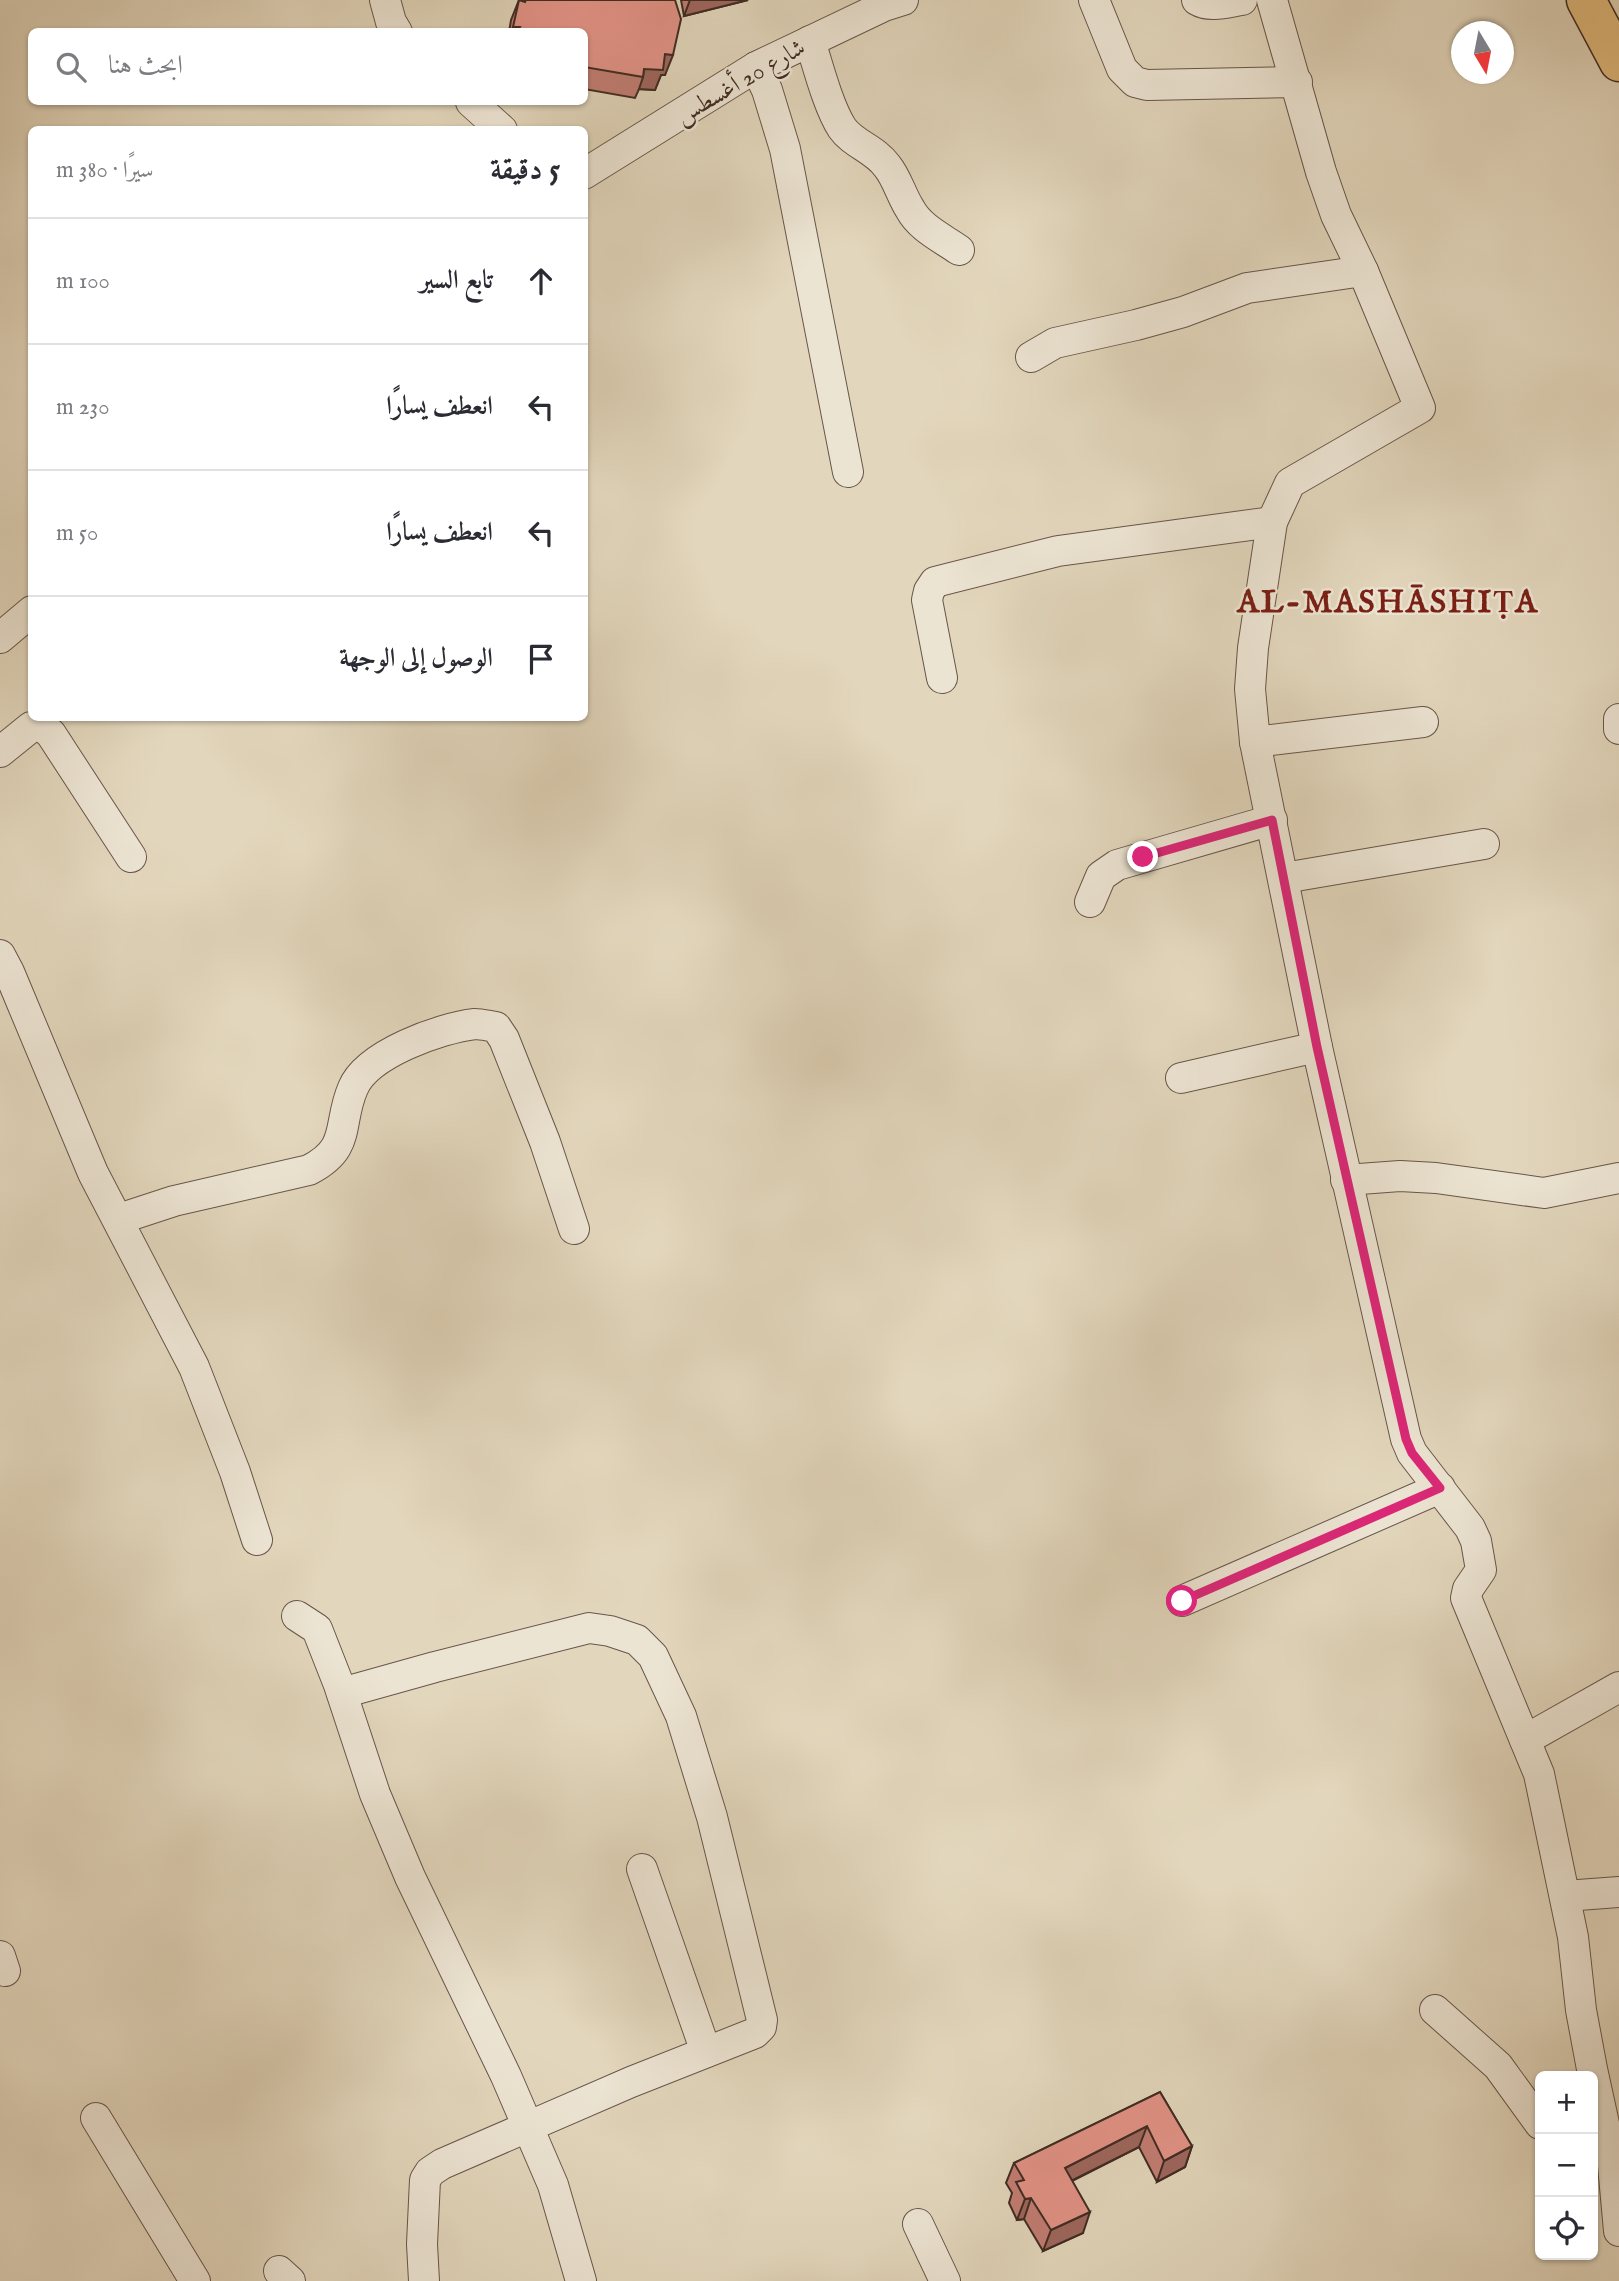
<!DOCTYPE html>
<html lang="ar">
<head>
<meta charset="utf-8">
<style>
	:root { --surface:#fff; --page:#f2f2f3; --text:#2b2b33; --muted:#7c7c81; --line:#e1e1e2 }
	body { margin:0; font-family:"IM FELL English",Amiri,serif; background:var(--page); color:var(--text); direction:rtl }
	.controls { position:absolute; right:21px; bottom:21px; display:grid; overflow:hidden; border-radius:10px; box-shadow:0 2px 5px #0004 }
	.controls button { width:63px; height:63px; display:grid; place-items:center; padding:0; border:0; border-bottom:2px solid var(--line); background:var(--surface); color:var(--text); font:35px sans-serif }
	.compass { position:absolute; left:1451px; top:21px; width:63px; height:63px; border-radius:50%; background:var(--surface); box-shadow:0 2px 5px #0004; rotate:170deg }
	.stop { position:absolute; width:21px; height:21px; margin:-16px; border:5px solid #db2777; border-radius:50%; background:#fff }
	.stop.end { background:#db2777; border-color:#fff; box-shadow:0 2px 7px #0008 }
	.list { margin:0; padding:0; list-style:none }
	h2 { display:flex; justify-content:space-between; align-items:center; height:91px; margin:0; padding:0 28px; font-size:30px }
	h2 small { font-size:23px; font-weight:400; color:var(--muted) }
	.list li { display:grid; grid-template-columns:46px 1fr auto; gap:21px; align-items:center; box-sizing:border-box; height:126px; padding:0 28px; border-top:2px solid var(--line) }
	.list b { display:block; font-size:26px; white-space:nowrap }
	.list em { font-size:23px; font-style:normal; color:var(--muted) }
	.icon { flex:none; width:38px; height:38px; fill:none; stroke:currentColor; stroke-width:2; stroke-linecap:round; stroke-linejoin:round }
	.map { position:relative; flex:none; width:1619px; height:2281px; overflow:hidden; direction:ltr }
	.search { position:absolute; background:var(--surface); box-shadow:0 2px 5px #0004; left:28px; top:28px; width:560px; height:77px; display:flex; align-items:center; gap:18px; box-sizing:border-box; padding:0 24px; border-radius:10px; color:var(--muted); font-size:26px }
	.panel { position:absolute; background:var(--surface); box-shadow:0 2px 5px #0004; left:28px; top:126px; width:560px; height:595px; border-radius:10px; direction:rtl }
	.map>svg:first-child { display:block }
</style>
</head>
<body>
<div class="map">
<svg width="1619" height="2281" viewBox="0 0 1619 2281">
	<rect width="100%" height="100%" fill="#e2d6bc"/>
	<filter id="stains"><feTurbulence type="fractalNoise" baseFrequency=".00286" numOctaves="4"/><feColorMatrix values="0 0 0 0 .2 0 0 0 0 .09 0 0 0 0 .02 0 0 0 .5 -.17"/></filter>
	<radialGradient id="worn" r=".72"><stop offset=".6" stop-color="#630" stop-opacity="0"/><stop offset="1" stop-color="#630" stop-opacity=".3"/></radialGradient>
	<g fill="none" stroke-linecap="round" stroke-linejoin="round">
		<defs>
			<g id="minor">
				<path d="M385,0L391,22L397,32"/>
				<path d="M1094,0L1122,69L1135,82L1147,85L1297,82"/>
				<path d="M1197,0C1210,8 1228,2 1242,0"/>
				<path d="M1272,0L1321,172L1336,215L1363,271L1420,408L1290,483L1272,522L1253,648L1250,689L1255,742L1317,1047L1406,1439L1412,1453L1470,1528L1476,1541L1481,1570L1468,1589L1466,1598L1539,1774L1573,1937L1581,2010L1592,2069L1613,2165L1619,2231"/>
				<path d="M810,41C818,66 828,106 842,128C853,144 875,149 887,166C897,178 901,195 910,209C920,228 942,238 959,250"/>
				<path d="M756,67L767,90L785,149L848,472"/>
				<path d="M471,102L502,130"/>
				<path d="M584,174L756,67L884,6L903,0"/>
				<path d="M1031,357L1055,343L1136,325L1183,312L1247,288L1363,271"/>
				<path d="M0,638L32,611"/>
				<path d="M942,678L927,600L929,591L935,582L1058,551L1272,522"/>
				<path d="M1619,719V729"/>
				<path d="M1255,742L1423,722"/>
				<path d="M0,752L31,727L42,726L51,734L131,857"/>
				<path d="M1284,878L1484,844"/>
				<path d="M1090,902L1101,876L1117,865L1272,820"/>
				<path d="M0,955L9,972L93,1173L194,1367L235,1472L257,1540"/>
				<path d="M1181,1078L1317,1047"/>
				<path d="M1346,1180L1400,1176L1436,1178L1544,1193L1619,1178"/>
				<path d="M119,1219L174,1201L309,1170C352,1148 337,1125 353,1088C367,1054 440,1028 475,1024C481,1024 489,1026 496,1027L504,1039L545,1142L574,1229"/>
				<path d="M1182,1601L1440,1488"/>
				<path d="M297,1616L317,1629L339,1685L375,1794L410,1877L506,2076L553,2185L581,2281"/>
				<path d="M342,1693L435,1667L589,1628L610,1631L637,1640L653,1656L681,1716L712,1817L762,2020L761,2027L755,2033L631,2082L442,2164L430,2172L425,2180L422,2244L424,2281"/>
				<path d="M1525,1740L1619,1687"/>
				<path d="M642,1869L706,2052"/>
				<path d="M1565,1896L1619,1892"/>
				<path d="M0,1956L5,1971"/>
				<path d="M1435,2010L1498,2066L1540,2124"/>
				<path d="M96,2118L195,2281"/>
				<path d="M918,2224L945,2281"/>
				<path d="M279,2271L290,2281"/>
			</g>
			<path id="major" d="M1586,0L1619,62"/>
		</defs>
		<!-- minor casing -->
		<use href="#minor" stroke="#68564a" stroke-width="32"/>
		<!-- major casing -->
		<use href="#major" stroke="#402c24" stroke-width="41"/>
		<!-- minor -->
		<use href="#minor" stroke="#ece4d3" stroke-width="30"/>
		<!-- major -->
		<use href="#major" stroke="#e1bb7e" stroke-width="38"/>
	</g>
	<!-- wall -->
	<g fill="#c27e74" stroke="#402c24" stroke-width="2">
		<path d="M519,0L523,1V0H675L665,75H661L655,90L639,89L635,98L584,89V32H509L511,20Z"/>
		<path d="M681,0H748L684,16Z"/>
		<path d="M1160,2092L1192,2146L1185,2167L1157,2182L1139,2147L1072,2181L1083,2233L1043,2251L1024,2219L1017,2220L1009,2203L1012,2193L1006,2183L1014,2163Z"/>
	</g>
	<!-- shaded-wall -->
	<g fill="#9e675e" stroke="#402c24" stroke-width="2">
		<path d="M690,0H748L684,16Z"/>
		<path d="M513,27H520L518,32H512Z"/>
		<path d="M665,54L673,55L665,75H661L655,90L639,89L643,77L644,69Z"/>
		<path d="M1147,2126L1139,2147L1057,2188L1065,2168Z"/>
		<path d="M1192,2146L1185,2167L1157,2182L1164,2161Z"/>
		<path d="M1031,2198L1024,2219L1017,2220L1025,2199Z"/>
		<path d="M1090,2212L1083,2233L1043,2251L1051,2230Z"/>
	</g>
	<!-- building -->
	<g fill="#e29387" stroke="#402c24" stroke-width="2">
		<path d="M519,0L525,2L526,0H675L681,19L673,55L665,54L663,70L644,69L643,77L584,67V32H518L520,27H513Z"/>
		<path d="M1160,2092L1192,2146L1164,2161L1147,2126L1065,2168L1090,2212L1051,2230L1031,2198L1025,2199L1016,2182L1024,2180L1014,2163Z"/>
	</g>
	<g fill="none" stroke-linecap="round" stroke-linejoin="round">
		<!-- route -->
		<path stroke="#db2777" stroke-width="9" d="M1143,857L1272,820L1317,1047L1406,1439L1412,1453L1440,1488L1182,1601"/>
	</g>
	<g text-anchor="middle" stroke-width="5" stroke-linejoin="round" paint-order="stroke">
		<!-- street labels -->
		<g font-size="24" fill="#402c24" stroke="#ece4d3">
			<text transform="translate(740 81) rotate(-30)" y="8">شارع 20 أغسطس</text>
		</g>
		<!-- district labels -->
		<g font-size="32" font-weight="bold" letter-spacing="2" fill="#7a1f14" stroke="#ece4d3">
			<text x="1388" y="612">AL-MASHĀSHIṬA</text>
		</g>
	</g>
	<rect width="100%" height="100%" filter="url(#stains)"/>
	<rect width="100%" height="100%" fill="url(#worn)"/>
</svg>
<div class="controls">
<button>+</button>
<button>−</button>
<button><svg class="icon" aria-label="locate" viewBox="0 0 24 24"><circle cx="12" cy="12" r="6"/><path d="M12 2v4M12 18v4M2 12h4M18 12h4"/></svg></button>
</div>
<svg class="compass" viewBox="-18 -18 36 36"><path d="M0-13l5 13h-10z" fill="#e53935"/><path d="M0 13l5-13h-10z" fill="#7c7c81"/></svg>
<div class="stop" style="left:1182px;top:1601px"></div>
<div class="stop end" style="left:1143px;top:857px"></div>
<div class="search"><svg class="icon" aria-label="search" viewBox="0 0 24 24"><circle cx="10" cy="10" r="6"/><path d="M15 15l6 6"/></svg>ابحث هنا</div>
<section class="panel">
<h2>5 دقيقة<small>سيرًا · 380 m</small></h2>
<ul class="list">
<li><svg class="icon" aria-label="ahead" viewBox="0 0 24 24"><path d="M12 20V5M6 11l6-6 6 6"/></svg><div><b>تابع السير</b></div><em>100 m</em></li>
<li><svg class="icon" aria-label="left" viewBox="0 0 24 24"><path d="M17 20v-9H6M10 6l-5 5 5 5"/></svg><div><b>انعطف يسارًا</b></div><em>230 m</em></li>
<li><svg class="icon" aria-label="left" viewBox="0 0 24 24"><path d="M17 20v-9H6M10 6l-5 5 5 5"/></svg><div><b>انعطف يسارًا</b></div><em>50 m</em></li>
<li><svg class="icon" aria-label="arrive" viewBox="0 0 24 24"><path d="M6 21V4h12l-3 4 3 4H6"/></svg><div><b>الوصول إلى الوجهة</b></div></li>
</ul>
</section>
</div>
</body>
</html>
